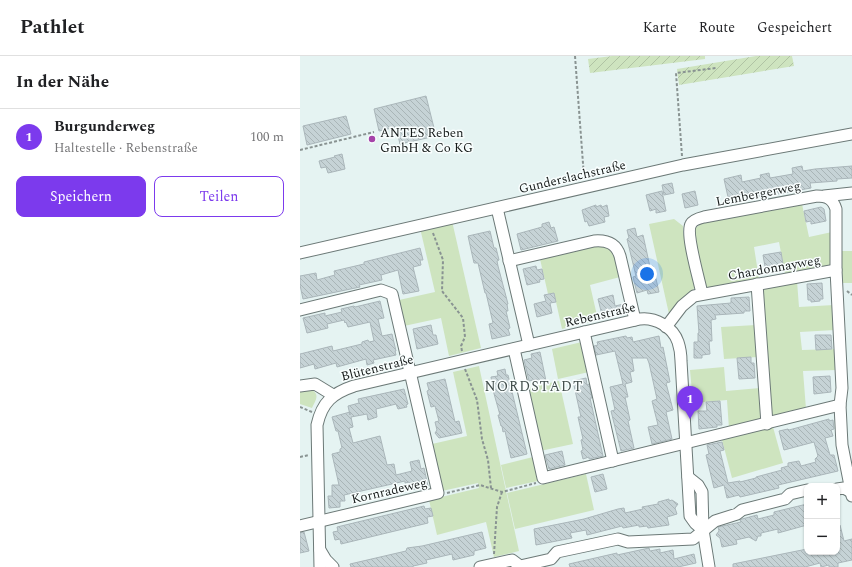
<!DOCTYPE html>
<html lang="de">
<head>
<meta charset="utf-8">
<style>
	:root { --surface:#fff; --page:#f6f6f6; --text:#202124; --muted:#757577; --line:#e0e0e0; --accent:#7c3aed }
	body { margin:0; font-family:Spectral,serif; background:var(--page); color:var(--text) }
	.controls { position:absolute; right:12px; bottom:12px; display:grid; overflow:hidden; border-radius:8px; box-shadow:0 1px 3px #0004 }
	.controls button { width:36px; height:36px; display:grid; place-items:center; padding:0; border:0; border-bottom:1px solid var(--line); background:var(--surface); color:var(--text); font:20px sans-serif }
	.you { position:absolute; left:347px; top:218px; width:14px; height:14px; margin:-10px; border:3px solid #fff; border-radius:50%; background:#1a73e8; box-shadow:0 0 0 6px #1a73e833 }
	.badge { display:grid; place-items:center; width:26px; height:26px; border-radius:50%; background:var(--accent); color:#fff; font-size:13px; font-weight:700 }
	.pin { position:absolute; translate:-50% -33px; filter:drop-shadow(0 1px 2px #0008) }
	.pin::after { content:''; position:absolute; top:21px; width:14px; height:12px; background:inherit; clip-path:polygon(0 0,100% 0,50% 100%) }
	.list { margin:0; padding:0; list-style:none }
	h2 { display:flex; justify-content:space-between; align-items:center; height:52px; margin:0; padding:0 16px; font-size:17px }
	h2 small { font-size:13px; font-weight:400; color:var(--muted) }
	.list li { display:grid; grid-template-columns:26px 1fr auto; gap:12px; align-items:center; box-sizing:border-box; height:56px; padding:0 16px; border-top:1px solid var(--line) }
	.list b { display:block; font-size:15px; white-space:nowrap }
	.list p { margin:0; font-size:13px; white-space:nowrap; color:var(--muted) }
	.list em { font-size:13px; font-style:normal; color:var(--muted) }
	.actions { display:flex; gap:8px; padding:12px 16px }
	.actions a { flex:1; padding:9px 0; border:1px solid var(--accent); border-radius:8px; text-align:center; font-size:14px; color:var(--accent) }
	.actions .main { background:var(--accent); color:#fff }
	.map { position:relative; flex:none; width:552px; height:511px; overflow:hidden }
	header { display:flex; align-items:center; gap:24px; box-sizing:border-box; height:56px; padding:0 20px; background:var(--surface); border-bottom:1px solid var(--line) }
	header strong { font-size:19px }
	nav { display:flex; gap:22px; margin-inline-start:auto; font-size:14px }
	main { display:flex }
	aside { flex:1; background:var(--surface) }
	.map>svg:first-child { display:block }
</style>
</head>
<body>
<header>
<strong>Pathlet</strong>
<nav><a>Karte</a><a>Route</a><a>Gespeichert</a></nav>
</header>
<main>
<aside>
<h2>In der Nähe<small></small></h2>
<ul class="list">
<li><span class="badge">1</span><div><b>Burgunderweg</b><p>Haltestelle · Rebenstraße</p></div><em>100 m</em></li>
</ul>
<div class="actions"><a class="main">Speichern</a><a>Teilen</a></div>
</aside>
<div class="map">
<svg width="552" height="511" viewBox="0 0 552 511">
	<defs>
		<pattern id="garden-furrows" width="10" height="10" patternUnits="userSpaceOnUse"><rect width="10" height="10" fill="#cee4bf"/><path d="M-1 1l2-2M0 10L10 0M9 11l2-2" fill="none" stroke="#b0c3a4"/></pattern>
		<pattern id="building-back-hatch" width="6" height="6" patternUnits="userSpaceOnUse"><rect width="6" height="6" fill="#c6d3d6"/><path d="M-1 5l2 2M0 0l6 6M5-1l2 2" fill="none" stroke="#a9b5b7"/></pattern>
	</defs>
	<rect width="100%" height="100%" fill="#e5f3f2"/>
	<!-- green -->
	<g fill="#cee4bf">
		<path d="M502,148L509,181L532,176L530,209L527,211L485,218L479,186L454,191L459,223L411,232L405,230C402,218 391,183 395,173C397,170 400,169 402,167Z"/>
		<path d="M374,163L383,170V176L395,230L392,236L383,242L369,258L349,168Z"/>
		<path d="M152,165L181,292L149,300L141,262L104,270L99,244L135,236L120,172Z"/>
		<path d="M297,190C317,190 316,206 320,221L290,229L298,264L262,273L254,237L248,238L240,203Z"/>
		<path d="M541,195H552V227H542Z"/>
		<path d="M497,225L499,251L534,249L535,274L500,276L502,294L536,293L537,314L503,315L506,353L474,362L471,359L462,234L464,231Z"/>
		<path d="M456,269L458,301L424,303L421,271Z"/>
		<path d="M282,286L289,316L258,323L252,293Z"/>
		<path d="M179,310L219,495L194,501L186,466L137,479L129,444L179,432L178,427L142,435L132,388L167,380L153,316Z"/>
		<path d="M424,311L426,335L460,332L462,362L460,365L429,373L427,344L393,347L390,314Z"/>
		<path d="M259,325L273,388L240,395L226,332Z"/>
		<path d="M9,333C21,337 16,344 12,352L0,348V335Z"/>
		<path d="M473,371L483,407L432,422L422,384Z"/>
		<path d="M233,401L238,425L206,432L201,409Z"/>
		<path d="M286,418L294,454L215,473L207,437Z"/>
	</g>
	<!-- garden -->
	<g fill="url(#garden-furrows)">
		<path d="M312,0H405V3L290,17L288,3Z"/>
		<path d="M456,0H492L494,10L379,29L377,13Z"/>
	</g>
	<!-- building -->
	<g fill="url(#building-back-hatch)" stroke="#aab6ba">
		<path d="M126,40L136,80L100,88L96,71L79,75L74,53Z"/>
		<path d="M46,60L51,78L7,89L3,70Z"/>
		<path d="M42,98L45,113L28,117L26,111L21,112L19,105L35,101L34,100Z"/>
		<path d="M502,110L503,115L515,113L552,110V122L537,123V125L510,127L511,132L450,143L449,137L428,141L424,123L441,119L442,126L461,122L460,119L469,117L470,122L493,118L492,112Z"/>
		<path d="M372,127L374,137L364,139L362,129Z"/>
		<path d="M362,135L366,155L356,157V153L350,155L346,139Z"/>
		<path d="M395,135L398,149L385,152L382,138Z"/>
		<path d="M296,149V151L301,149L302,151L307,149L309,160L304,161L305,166L289,170L287,165L285,166L282,154Z"/>
		<path d="M521,151L524,153L526,165L511,168V165L506,166L504,155Z"/>
		<path d="M249,166L251,172L254,171L258,185L221,194L217,178L242,171V168Z"/>
		<path d="M335,172L337,181L343,179L350,211L353,210L359,236L348,238L347,234L337,237L333,221L336,220L327,183L329,182L327,174Z"/>
		<path d="M190,175L194,192H196L199,204L197,205L198,210L208,248H207L208,255H206L210,272L208,273L210,279L192,283L189,268L193,267L186,237H185L178,207H174L168,180Z"/>
		<path d="M120,192L123,204H120L121,209L113,211L119,235L103,238L98,214L81,219L82,224L59,229L60,231L3,243L0,229V220L16,217L17,224L35,219L34,215L64,208V206Z"/>
		<path d="M481,196L483,208L478,209L479,214L466,216L463,199Z"/>
		<path d="M236,210L237,214L242,213L244,223L239,224L240,226L227,229L223,213Z"/>
		<path d="M522,227L523,243H520V245L511,246V244H508L507,228Z"/>
		<path d="M254,237L256,246L250,247L252,257L237,261L234,248L246,245L244,239Z"/>
		<path d="M313,239L315,250L324,248L326,256L317,258L316,255L302,259L298,243Z"/>
		<path d="M449,241L450,255H444V257L415,259L416,263L411,264L412,285H409L410,298L402,299V302H394V286H398V277H399L397,250L431,247V242Z"/>
		<path d="M80,245L84,262L78,263L82,280L92,278L96,295H95L96,299L73,304L74,307L67,309L66,303L37,311L36,307L15,313L14,308L0,312V298L32,290L33,295L62,288V286L68,284L69,286L74,285L70,266L48,271L46,266L45,267L44,264L27,268L28,272L7,277L3,262L25,257V260L42,256L41,253L54,250L55,251Z"/>
		<path d="M131,269L133,279H136L138,288L117,293L113,273Z"/>
		<path d="M515,279H531L532,293L516,294Z"/>
		<path d="M326,280L327,282L332,281L333,286L359,280L361,292L363,291L370,326L366,327L373,354L366,356L372,383L352,388L348,371L358,369L352,345L357,343L349,307L347,302H332L334,315L330,316L332,326L325,328L328,341H325L330,364L328,365L334,392L321,395L311,355L315,354L310,331L323,328L315,295L296,299L294,290L298,289L297,286Z"/>
		<path d="M240,296L246,325L238,327L237,323L229,325L224,304L232,302L231,298Z"/>
		<path d="M451,301V307H454L455,322L439,323L437,302Z"/>
		<path d="M205,313L206,319H208L227,398L211,402L205,375L203,376L202,370H201L198,359H200L191,327H192L191,321L198,320L197,315Z"/>
		<path d="M530,320L531,336L514,338L513,321Z"/>
		<path d="M286,322L287,329L289,328L292,342H290L303,400L289,403V401L283,403L281,395L283,394L281,384L283,383L278,361H281L273,325Z"/>
		<path d="M145,323L155,366L159,365L162,377L139,382L135,377L137,374L135,366L139,365L135,350L131,351L127,335L129,334L127,327Z"/>
		<path d="M104,333L108,348L106,349L107,351L98,353L96,348L76,353L77,361L68,364L67,358L51,361L53,371L49,372L53,387L80,380L87,409L94,408L96,419L112,415L110,406L119,404L121,413L124,412L128,430L111,434L109,426L105,427V425L44,439L45,445H40V451L29,452L28,440H32V429H39L32,398L40,396V393L42,392L38,375H36L32,361L50,356V359L48,350L59,347L58,343Z"/>
		<path d="M420,345L422,369H417V371L399,373L398,355H407L406,346Z"/>
		<path d="M529,363V365L533,364L534,373L531,374L533,380L525,382L530,399H534L538,415L478,429L479,432L440,441L439,439L427,442L424,429L414,432L406,399L409,398L407,389L422,386L424,394L420,395L428,427L440,425V426L456,422V421L482,414L481,412L488,410V407L499,405L501,410L516,406L515,403L518,400L514,386L484,394L479,375L488,373L489,374Z"/>
		<path d="M262,395L265,409L249,413L245,399Z"/>
		<path d="M303,418L307,433L295,436L291,421Z"/>
		<path d="M369,443V445L372,444L378,448L375,452L377,458L367,461L369,469L348,472L347,470L339,471V469L323,472L322,470L287,479L286,474L270,477L272,482L236,489L234,473L284,463L318,453L324,452L325,457L343,453L342,451L358,448V446Z"/>
		<path d="M507,448V469L478,477V473L461,477V480H458L456,485L449,481L436,484L437,488L422,491L420,482L416,479L419,475L418,471L441,466L440,464L442,463L457,459L458,463L474,459V456Z"/>
		<path d="M124,450L125,453L131,452L133,460L127,461L128,467L41,488L40,483L35,484L33,476L38,475L37,471Z"/>
		<path d="M537,469H540L544,485L552,483V504L538,507V511H529V509L521,511L520,507L505,511H433V508L507,493V496H537Z"/>
		<path d="M4,476L9,495L0,497V477Z"/>
		<path d="M182,476L186,492L174,495V499L153,504L152,498L126,504L127,507L113,510V511H51L50,508L106,495L107,492L122,490Z"/>
		<path d="M349,492L350,495L360,493V497L373,494L374,503L394,498L396,507L378,511H270L269,508L317,497V499Z"/>
	</g>
	<g fill="none" stroke-linecap="round" stroke-linejoin="round">
		<defs>
			<g id="street">
				<path d="M524,140L552,137"/>
				<path d="M197,152L229,289"/>
				<path d="M0,197L383,109L552,78"/>
				<path d="M209,205L294,185C307,184 316,187 320,200L335,264"/>
				<path d="M457,228L467,368"/>
				<path d="M402,238C400,226 385,177 391,168C393,164 400,162 404,161L517,140C527,140 533,143 536,153V214"/>
				<path d="M0,254L81,234L92,238L138,437L0,470"/>
				<path d="M366,271L382,250L394,240L536,214L542,332L540,349L542,389L552,440"/>
				<path d="M284,276L313,405"/>
				<path d="M214,293L243,422L540,349"/>
				<path d="M0,330L15,328L33,339"/>
				<path d="M388,421L398,429L402,436L403,474L409,511"/>
				<path d="M537,433L544,432L551,436"/>
				<path d="M20,494L26,504L33,511"/>
				<path d="M20,511L17,369C22,346 33,337 54,330L340,263C355,261 373,271 378,286C380,292 381,298 381,305L390,460L395,467L403,474"/>
				<path d="M180,511L212,504L220,510L251,503L257,496L318,483L328,486L393,483L415,465L437,458L442,454L485,443L490,438L507,434"/>
			</g>
		</defs>
		<!-- street casing -->
		<use href="#street" stroke="#6c7977" stroke-width="13"/>
		<!-- path -->
		<g stroke="#899392" stroke-width="2" stroke-dasharray="3 2" stroke-linecap="butt">
			<path d="M275,0L284,121"/>
			<path d="M0,94L74,76"/>
			<path d="M382,100L376,17L416,12"/>
			<path d="M133,177L143,204L142,235L163,262L165,281L161,290L162,295"/>
			<path d="M547,235L552,239"/>
			<path d="M165,313L177,344L182,383L188,404L191,432"/>
			<path d="M0,351L12,356"/>
			<path d="M0,401L9,399"/>
			<path d="M147,437L180,429L202,436L236,427"/>
			<path d="M194,498L197,451L202,436"/>
		</g>
		<!-- street -->
		<use href="#street" stroke="#fff" stroke-width="11"/>
	</g>
	<!-- markers -->
	<circle fill="#a543a9" stroke="#f9fefe" stroke-width="1.5" cx="72" cy="83" r="4"/>
	<g text-anchor="middle" stroke-width="3" stroke-linejoin="round" paint-order="stroke">
		<!-- poi labels -->
		<g font-size="13" fill="#151a19" stroke="#f9fefe" text-anchor="start">
			<text x="80" y="81">ANTES Reben<tspan x="80" dy="15">GmbH &amp; Co KG</tspan></text>
		</g>
		<!-- street labels -->
		<g font-size="13" fill="#151a19" stroke="#f9fefe">
			<text transform="translate(272 120) rotate(-13)" y="5">Gunderslachstraße</text>
			<text transform="translate(458 137) rotate(-11)" y="5">Lembergerweg</text>
			<text transform="translate(474 211) rotate(-10)" y="5">Chardonnayweg</text>
			<text transform="translate(300 258) rotate(-13)" y="5">Rebenstraße</text>
			<text transform="translate(77 311) rotate(-14)" y="5">Blütenstraße</text>
			<text transform="translate(89 434) rotate(-13)" y="5">Kornradeweg</text>
		</g>
		<!-- neighbourhood labels -->
		<g font-size="14" letter-spacing="1" fill="#414d4b" stroke="#f9fefe">
			<text x="234" y="335">NORDSTADT</text>
		</g>
	</g>
</svg>
<div class="controls">
<button>+</button>
<button>−</button>
</div>
<div class="you"></div>
<div class="pin badge" style="left:390px;top:363px">1</div>
</div>
</main>
</body>
</html>
